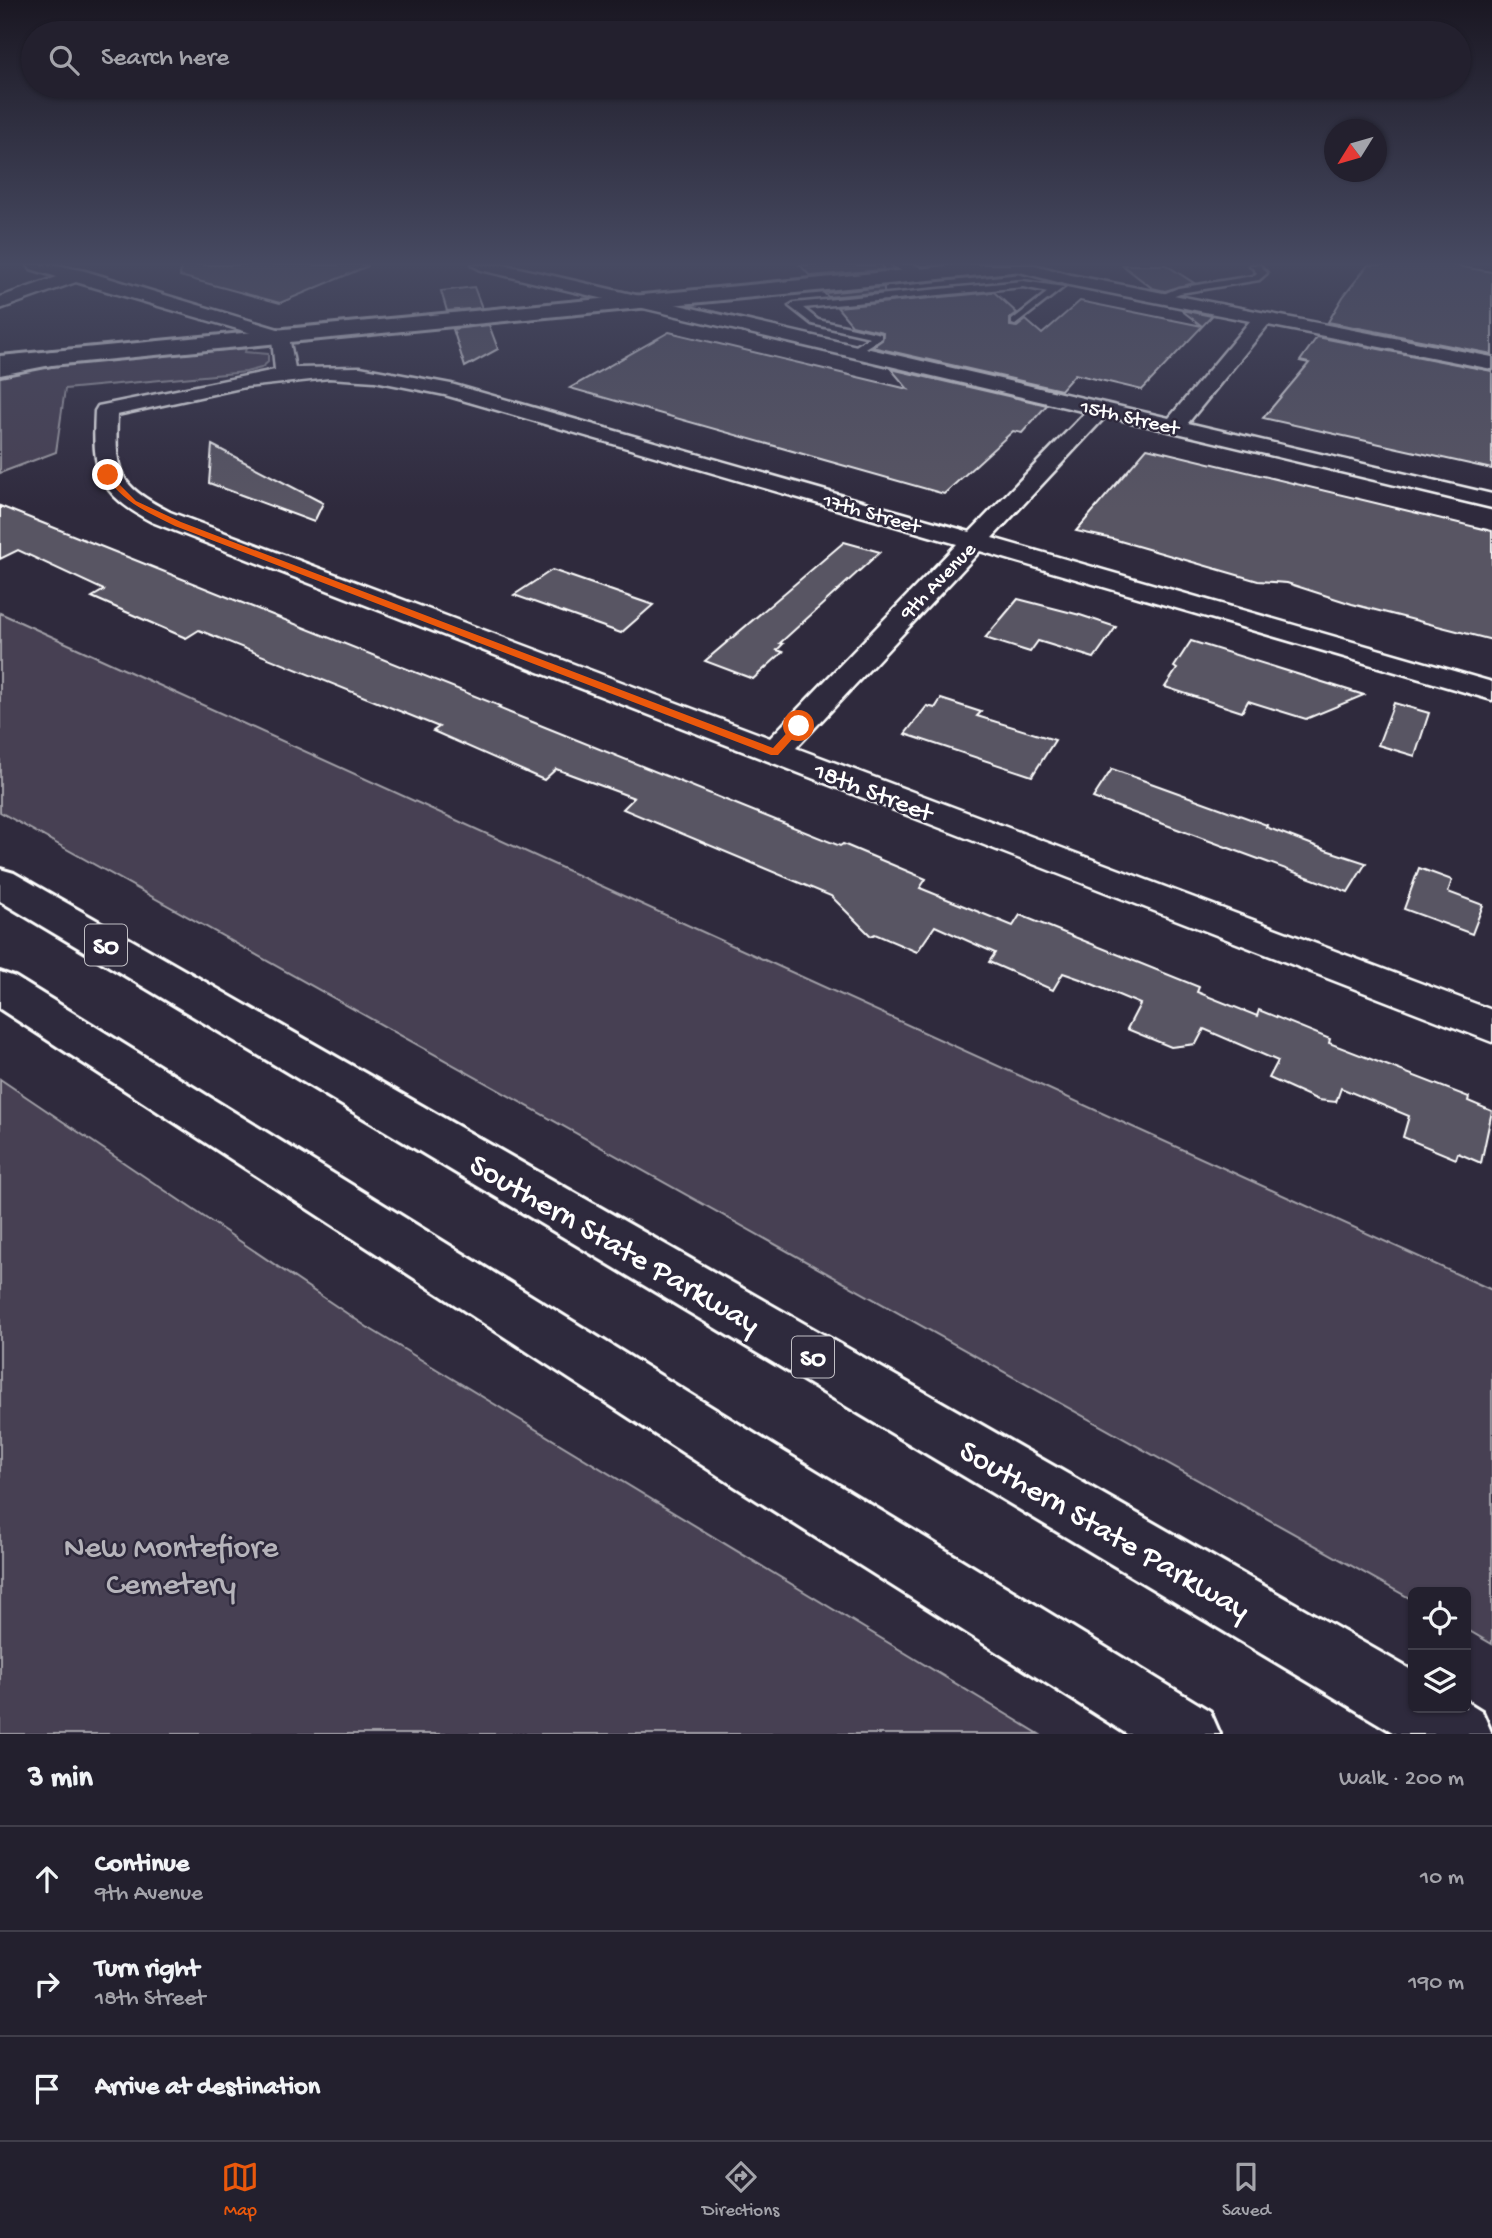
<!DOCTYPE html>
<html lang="en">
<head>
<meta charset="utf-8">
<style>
	:root { --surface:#23202e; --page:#2f2d3a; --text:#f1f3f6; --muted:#a3a3aa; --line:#403e4a; --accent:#ea580c }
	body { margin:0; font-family:"Gochi Hand",sans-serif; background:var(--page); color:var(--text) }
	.controls { position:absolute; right:21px; bottom:21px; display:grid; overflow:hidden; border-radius:10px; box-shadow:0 2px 5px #0004 }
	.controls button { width:63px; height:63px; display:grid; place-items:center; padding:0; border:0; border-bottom:2px solid var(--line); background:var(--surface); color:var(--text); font:35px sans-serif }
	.compass { position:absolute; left:1324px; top:119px; width:63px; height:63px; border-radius:50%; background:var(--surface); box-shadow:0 2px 5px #0004; rotate:233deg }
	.stop { position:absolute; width:21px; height:21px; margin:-16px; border:5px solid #ea580c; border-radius:50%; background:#fff }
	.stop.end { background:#ea580c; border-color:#fff; box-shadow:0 2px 7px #0008 }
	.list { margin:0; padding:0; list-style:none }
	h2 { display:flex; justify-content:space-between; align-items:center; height:91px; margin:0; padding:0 28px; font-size:30px }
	h2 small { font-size:23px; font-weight:400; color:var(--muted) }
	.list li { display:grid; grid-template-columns:46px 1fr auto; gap:21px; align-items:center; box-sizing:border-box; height:105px; padding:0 28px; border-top:2px solid var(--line) }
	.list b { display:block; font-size:26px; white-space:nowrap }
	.list p { margin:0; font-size:23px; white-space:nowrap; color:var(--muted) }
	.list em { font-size:23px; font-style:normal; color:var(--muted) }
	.icon { flex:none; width:38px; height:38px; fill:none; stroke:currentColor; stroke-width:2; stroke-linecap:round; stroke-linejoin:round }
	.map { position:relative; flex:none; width:1492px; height:1734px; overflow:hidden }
	.search { position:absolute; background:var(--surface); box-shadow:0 2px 5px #0004; left:21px; right:21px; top:21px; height:77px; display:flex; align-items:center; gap:18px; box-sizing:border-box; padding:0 24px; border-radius:38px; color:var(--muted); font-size:26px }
	.sheet { height:406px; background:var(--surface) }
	nav { display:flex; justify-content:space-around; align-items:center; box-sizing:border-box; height:98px; border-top:2px solid var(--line); background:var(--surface); font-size:19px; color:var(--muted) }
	nav a { display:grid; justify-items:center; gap:4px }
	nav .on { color:var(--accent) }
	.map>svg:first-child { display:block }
</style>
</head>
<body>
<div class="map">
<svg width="1492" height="1734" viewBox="0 0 1492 1734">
	<rect width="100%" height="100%" fill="#2f2a3d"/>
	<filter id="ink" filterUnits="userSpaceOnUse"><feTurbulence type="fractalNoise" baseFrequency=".0143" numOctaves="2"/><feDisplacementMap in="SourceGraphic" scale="14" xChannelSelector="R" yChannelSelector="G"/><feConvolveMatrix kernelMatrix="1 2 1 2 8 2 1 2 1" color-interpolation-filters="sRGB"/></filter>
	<g filter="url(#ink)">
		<!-- green -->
		<g fill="#464152" stroke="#a2a0a8" stroke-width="2">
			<path d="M246,348L245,352L268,354V362L261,368L246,372L65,389L56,452L0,473V371Z"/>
			<path d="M0,613L1492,1290V1644L1466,1629V1592H1413V1600L0,812Z"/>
			<path d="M0,1079L367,1327L1039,1734H0Z"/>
		</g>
		<!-- building -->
		<g fill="#595564" stroke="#fff" stroke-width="2">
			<path d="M181,265H368V266L280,303L180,276Z"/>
			<path d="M800,265H883V270L810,276Z"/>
			<path d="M1122,265H1166L1194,283L1165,291L1152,288Z"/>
			<path d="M1368,265H1451L1492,272V354L1328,322L1343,297Z"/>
			<path d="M474,287L482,308L447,311L441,291Z"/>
			<path d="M884,287V292L828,297L824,293Z"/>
			<path d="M994,292L1017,313L1010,318V326L1017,327L1026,320L1042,334L1080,301L1202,326L1181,310L1212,316L1142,390L1075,374L1061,390L872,347L882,340L883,332L852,325L837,307Z"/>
			<path d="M489,325L498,349L465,367L453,329Z"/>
			<path d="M669,332L908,389L891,369L1047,405L1022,433L1013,431L944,494L570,388Z"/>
			<path d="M1317,337L1492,371V469L1263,418L1309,363L1300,361Z"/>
			<path d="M212,445L323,503L314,522L209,483Z"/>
			<path d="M1147,448L1492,531V640L1352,604L1287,583L1258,581L1113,539L1076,531Z"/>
			<path d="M0,506L500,706L498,708L840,846L843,844L926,879L920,888L1013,926L1020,915L1199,987L1197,992L1257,1016L1259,1010L1330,1039L1329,1043L1469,1097L1468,1101L1492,1111L1481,1163L1458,1153L1456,1159L1403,1137L1409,1116L1341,1088L1336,1102L1318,1100L1269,1078L1278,1061L1204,1029L1196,1044L1171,1047L1127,1029L1140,1004L1080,979L1063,973L1053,990L989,962L995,953L935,926L917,952L875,934L871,936L831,896L623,809L634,798L556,769L544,780L433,731L439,727L199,630L186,638L92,597L104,590L18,550L0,559Z"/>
			<path d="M844,542L880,552L780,643L783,644L777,650L783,652L753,679L705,661Z"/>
			<path d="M552,570L653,605L621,633L514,595Z"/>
			<path d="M1018,599L1080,615L1116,627L1094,658L1038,641L1030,652L985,638Z"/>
			<path d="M1191,641L1364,695L1306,719L1248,701L1242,712L1165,687L1177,669L1174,667Z"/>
			<path d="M941,699L981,712L977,716L1055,740L1032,776L905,734L927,706L935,708Z"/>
			<path d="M1394,703L1429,713L1415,756L1378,745Z"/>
			<path d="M1112,769L1267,825L1266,827L1326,850L1366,863L1348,892L1093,798Z"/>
			<path d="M1419,868L1452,880L1448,892L1483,905L1472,934L1404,909Z"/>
		</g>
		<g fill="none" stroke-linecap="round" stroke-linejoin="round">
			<defs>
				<g id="service">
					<path d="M1250,265H1260L1267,273L1259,280L1180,293L1159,301L1154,298L1178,288L1253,276L1257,273Z"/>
					<path d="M1023,281L1064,287L1015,325L1012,324V320L1048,292L1023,287L803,308L818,320L881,334V338L855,354L850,351L851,349L870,337L812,324L789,306L794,303Z"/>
				</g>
				<g id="minor">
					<path d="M28,265H57L85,271L288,332L295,368L360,367L451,384L970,532L1086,412L481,270L472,265H506L1169,418L1250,321L1069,285L1012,270L1010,265H1035L1071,275L1492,357V369L1268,325L1188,423L1492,494V508L1106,416L992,538L1492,682V700L980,551L796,748L1492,1010V1042L152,522C97,493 92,471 95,411L98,406L275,370L272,339L76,282L0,309V297L57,277L31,269ZM329,378L375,381L445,395L957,544L770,738L170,512C117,485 115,473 117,415L245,387Z"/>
					<path d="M892,265H916L931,275L928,279H916Z"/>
				</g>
				<path id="secondary" d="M958,265H1031L1022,271L0,370V356Z"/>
				<g id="motorway">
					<path d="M53,351L61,353L64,358L61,363L0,375V361Z"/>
					<path d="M0,869L14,873L1413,1671V1708H1466V1701L1482,1711L1492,1734H1396L0,901Z"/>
					<path d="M0,972L15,977L776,1447L1210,1711L1220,1734H1127L736,1487L0,1009Z"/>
				</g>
			</defs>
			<!-- service casing -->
			<use href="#service" stroke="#fff" stroke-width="5"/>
			<!-- minor casing -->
			<use href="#minor" stroke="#fff" stroke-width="5"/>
			<!-- secondary casing -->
			<use href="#secondary" stroke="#fff" stroke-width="6"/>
			<!-- motorway casing -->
			<use href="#motorway" stroke="#fff" stroke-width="6"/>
			<!-- service -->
			<use href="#service" fill="#2f2a3d" fill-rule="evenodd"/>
			<!-- minor -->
			<use href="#minor" fill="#2f2a3d" fill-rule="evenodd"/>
			<!-- secondary -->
			<use href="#secondary" fill="#2f2a3d" fill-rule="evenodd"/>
			<!-- motorway -->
			<use href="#motorway" fill="#2f2a3d" fill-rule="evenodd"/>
		</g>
	</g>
	<!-- sky -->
	<linearGradient id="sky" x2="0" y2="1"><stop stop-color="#1a1722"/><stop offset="0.52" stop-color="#474a62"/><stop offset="1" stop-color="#474a62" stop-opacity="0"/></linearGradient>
	<rect width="1492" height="508" fill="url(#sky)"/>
	<!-- route -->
	<path fill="#ea580c" d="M108,473L136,501L181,522L773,748L795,724L804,726L778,755H771L175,526C145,511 125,503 104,475Z"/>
	<g text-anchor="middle" stroke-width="5" stroke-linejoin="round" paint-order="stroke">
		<!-- far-street labels -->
		<g font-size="21" fill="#fff" stroke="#2f2a3d">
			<text transform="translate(1130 416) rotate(13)" y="7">15th Street</text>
			<text transform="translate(872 512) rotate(16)" y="7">17th Street</text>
			<text transform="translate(937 580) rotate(-46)" y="7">9th Avenue</text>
		</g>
		<!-- shield labels -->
		<g fill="#2f2a3d" stroke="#c1bfc5" stroke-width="2">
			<rect x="85" y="924.5" width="42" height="41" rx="5"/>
			<rect x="792" y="1336.5" width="42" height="41" rx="5"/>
		</g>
		<g font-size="24" font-weight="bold" fill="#fff">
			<text x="106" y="953">SO</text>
			<text x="813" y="1365">SO</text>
		</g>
		<!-- street labels -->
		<g font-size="26" fill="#fff" stroke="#2f2a3d">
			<text transform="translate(874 790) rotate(21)" y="9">18th Street</text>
		</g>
		<!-- near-street labels -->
		<g font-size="32" fill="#fff" stroke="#2f2a3d">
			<text transform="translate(616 1242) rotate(30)" y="11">Southern State Parkway</text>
			<text transform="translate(1106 1528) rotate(30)" y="11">Southern State Parkway</text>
		</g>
		<!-- near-park labels -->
		<g font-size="32" fill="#b5b3ba" stroke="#2f2a3d">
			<text x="171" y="1556">New Montefiore<tspan x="171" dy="37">Cemetery</tspan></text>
		</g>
	</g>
</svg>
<div class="controls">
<button><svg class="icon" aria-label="locate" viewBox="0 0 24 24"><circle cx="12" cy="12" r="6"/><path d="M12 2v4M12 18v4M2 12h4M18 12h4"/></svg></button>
<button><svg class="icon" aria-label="layers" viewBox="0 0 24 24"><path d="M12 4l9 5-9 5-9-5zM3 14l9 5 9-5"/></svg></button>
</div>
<svg class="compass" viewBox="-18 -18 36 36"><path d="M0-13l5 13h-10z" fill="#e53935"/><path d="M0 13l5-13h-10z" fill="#a3a3aa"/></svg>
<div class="stop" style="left:799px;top:726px"></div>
<div class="stop end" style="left:108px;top:475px"></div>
<div class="search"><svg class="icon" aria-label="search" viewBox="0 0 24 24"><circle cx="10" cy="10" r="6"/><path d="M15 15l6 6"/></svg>Search here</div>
</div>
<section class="sheet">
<h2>3 min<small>Walk · 200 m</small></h2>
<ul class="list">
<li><svg class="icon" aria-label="ahead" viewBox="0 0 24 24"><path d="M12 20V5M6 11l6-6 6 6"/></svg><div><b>Continue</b><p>9th Avenue</p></div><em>10 m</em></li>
<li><svg class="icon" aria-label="right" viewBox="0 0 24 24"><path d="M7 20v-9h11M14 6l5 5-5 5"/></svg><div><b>Turn right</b><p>18th Street</p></div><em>190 m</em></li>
<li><svg class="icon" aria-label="arrive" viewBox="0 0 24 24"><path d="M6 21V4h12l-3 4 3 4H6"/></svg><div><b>Arrive at destination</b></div></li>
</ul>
</section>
<nav>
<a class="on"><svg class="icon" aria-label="map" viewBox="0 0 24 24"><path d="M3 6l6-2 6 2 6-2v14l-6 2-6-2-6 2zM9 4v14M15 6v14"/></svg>Map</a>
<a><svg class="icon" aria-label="directions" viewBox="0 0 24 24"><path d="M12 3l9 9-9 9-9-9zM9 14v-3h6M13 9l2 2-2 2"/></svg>Directions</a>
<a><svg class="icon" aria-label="saved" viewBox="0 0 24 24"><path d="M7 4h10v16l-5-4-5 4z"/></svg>Saved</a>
</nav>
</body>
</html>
